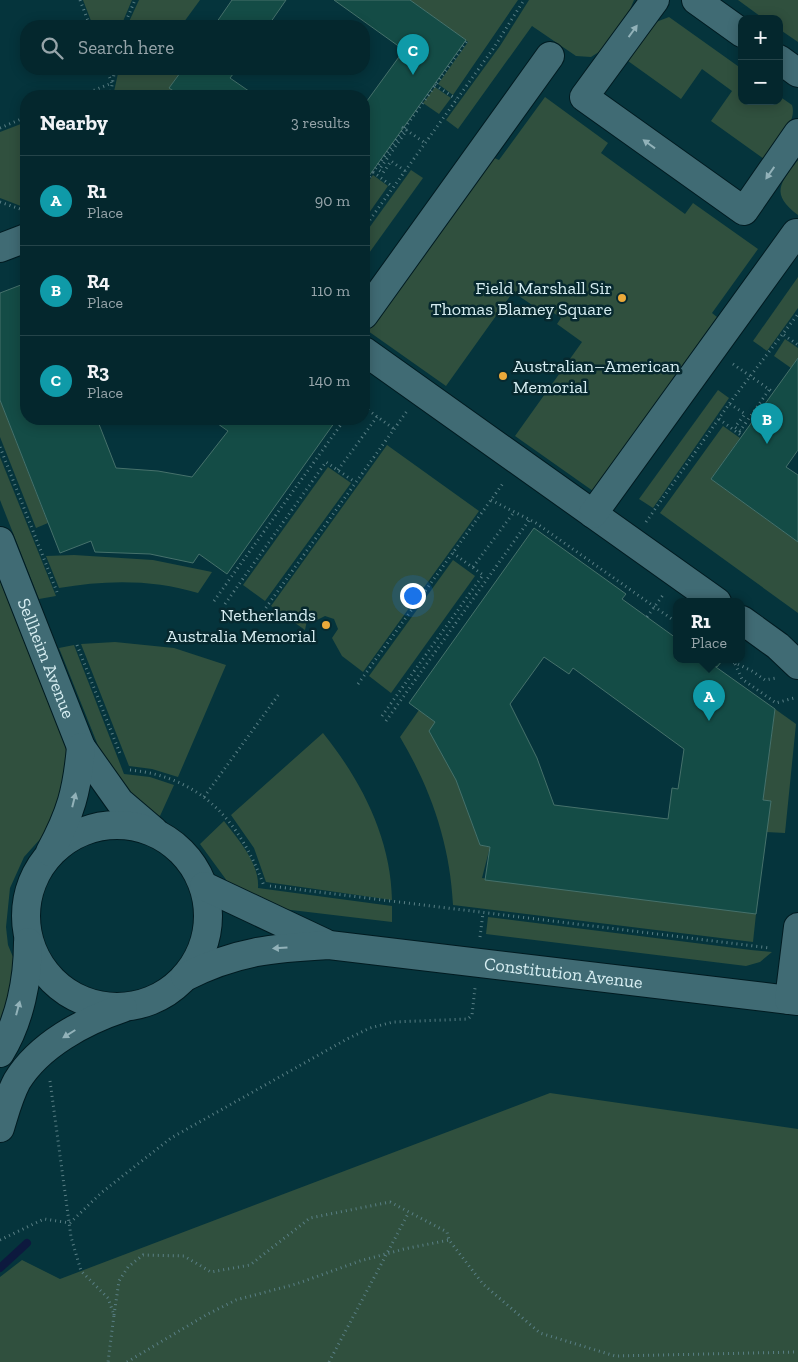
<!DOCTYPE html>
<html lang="en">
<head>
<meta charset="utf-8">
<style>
	:root { --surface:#04272d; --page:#0d2f35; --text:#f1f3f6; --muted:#97a5aa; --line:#254449; --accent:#b45309 }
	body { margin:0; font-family:"Zilla Slab",serif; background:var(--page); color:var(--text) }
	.controls { position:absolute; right:15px; top:15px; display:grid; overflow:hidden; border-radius:10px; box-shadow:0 2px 12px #0003 }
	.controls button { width:45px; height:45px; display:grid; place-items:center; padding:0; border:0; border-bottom:1px solid var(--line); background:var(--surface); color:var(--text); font:25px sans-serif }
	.you { position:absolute; left:412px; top:595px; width:18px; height:18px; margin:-12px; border:4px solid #fff; border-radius:50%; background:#1a73e8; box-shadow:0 0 0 8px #1a73e833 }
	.badge { display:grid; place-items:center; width:32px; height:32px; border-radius:50%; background:var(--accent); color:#fff; font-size:16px; font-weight:700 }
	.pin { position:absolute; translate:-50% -41px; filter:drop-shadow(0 1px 2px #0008) }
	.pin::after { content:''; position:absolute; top:26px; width:18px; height:15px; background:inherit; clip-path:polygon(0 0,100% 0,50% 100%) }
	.popup { position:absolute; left:673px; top:598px; width:72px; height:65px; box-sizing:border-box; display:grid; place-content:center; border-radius:10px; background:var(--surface); filter:drop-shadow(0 1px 4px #0005); font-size:16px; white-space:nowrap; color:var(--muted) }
	.popup b { font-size:19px; color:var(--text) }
	.popup::after { content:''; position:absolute; left:50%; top:100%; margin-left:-10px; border:10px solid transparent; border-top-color:var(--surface) }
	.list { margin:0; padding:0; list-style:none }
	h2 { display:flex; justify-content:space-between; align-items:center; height:65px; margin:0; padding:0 20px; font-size:21px }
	h2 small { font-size:16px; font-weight:400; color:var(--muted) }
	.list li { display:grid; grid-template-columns:32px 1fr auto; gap:15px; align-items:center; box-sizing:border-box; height:90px; padding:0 20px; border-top:1px solid var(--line) }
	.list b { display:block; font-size:19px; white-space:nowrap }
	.list p { margin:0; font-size:16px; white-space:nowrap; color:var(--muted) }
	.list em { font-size:16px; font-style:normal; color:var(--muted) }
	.icon { flex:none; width:28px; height:28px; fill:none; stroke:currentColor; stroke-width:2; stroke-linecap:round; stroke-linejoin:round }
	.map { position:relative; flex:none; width:798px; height:1362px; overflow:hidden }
	.search { position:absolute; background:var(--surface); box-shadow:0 2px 12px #0003; left:20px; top:20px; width:350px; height:55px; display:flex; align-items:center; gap:12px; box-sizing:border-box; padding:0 18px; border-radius:20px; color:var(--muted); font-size:19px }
	.panel { position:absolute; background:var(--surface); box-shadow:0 2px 12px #0003; left:20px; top:90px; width:350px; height:335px; border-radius:20px }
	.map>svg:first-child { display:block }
</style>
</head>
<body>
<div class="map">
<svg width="798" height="1362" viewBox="0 0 798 1362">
	<rect width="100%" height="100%" fill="#05343c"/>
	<!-- green -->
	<g fill="#30503e">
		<path d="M83,0H132L121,26H93Z"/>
		<path d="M139,0H200L181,26H127Z"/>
		<path d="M410,0H518L453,95L438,84L468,42Z"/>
		<path d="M529,0H634L629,12L602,50L591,57L576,56L532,26L458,129L446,120L500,46Z"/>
		<path d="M738,0H798V42L779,29V19H764Z"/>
		<path d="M669,17L742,69V101H779V96L792,105C798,123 774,145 764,159L711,121L732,91L702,69L681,99L628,61L656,22Z"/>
		<path d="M119,69H183L170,88L181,96H113Z"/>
		<path d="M435,87L451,98L439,114L423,103Z"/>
		<path d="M545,97L608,143L601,153L685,214L693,203L758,249L712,313L717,317L593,491L515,436L582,342L557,324L561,318L542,305L538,309L513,292L446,386L368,331L492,157L499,160Z"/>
		<path d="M26,122V208L0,198V132Z"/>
		<path d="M798,160V215C770,194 780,183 798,160Z"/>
		<path d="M411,170L423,178L364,260V235Z"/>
		<path d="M373,175L388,186L364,220V188Z"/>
		<path d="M798,277V308L767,351L753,341Z"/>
		<path d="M785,339L798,348V358L791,368L774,356Z"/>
		<path d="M718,390L729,398L653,508L639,499Z"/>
		<path d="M0,400L48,523L36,528L0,437Z"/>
		<path d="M723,426L740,438L711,479L798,542V613L660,513Z"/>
		<path d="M387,445L479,511L363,672L342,656L332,638L338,629L334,619L325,616L317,620L308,615L305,630L271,606Z"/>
		<path d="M0,457L56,596L39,599L0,500Z"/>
		<path d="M328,467L351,483L265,601L243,585Z"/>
		<path d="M74,555L153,560L212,572L198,593C153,579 104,580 59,588L46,556Z"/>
		<path d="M453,560L475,576L391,693L369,676Z"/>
		<path d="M0,581L69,755L71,768L50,828L24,857L10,888L6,927L8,945L18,969L0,1038Z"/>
		<path d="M115,642L174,648L226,665L178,777L152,769L129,766L81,644Z"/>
		<path d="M74,645L124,774L150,777L174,785L160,816L144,809L109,773L59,648Z"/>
		<path d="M775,709L796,724L785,833L766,832L771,801L763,800Z"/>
		<path d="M419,710L435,722L480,845L490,847L482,878L756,914L753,942L453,905C450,844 431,789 400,737Z"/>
		<path d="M323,733C361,780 391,838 392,900L266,882L254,848L231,815Z"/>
		<path d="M224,821C238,839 260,864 258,888L392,906V922L266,907L230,885L200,844Z"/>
		<path d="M488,917L751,950L772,952L760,962L746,966L486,934Z"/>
		<path d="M550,1093L798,1129V1362H0V1277L22,1260L60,1279Z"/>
	</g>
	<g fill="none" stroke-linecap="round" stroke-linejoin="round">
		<!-- stream -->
		<path stroke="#0d193e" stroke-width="8" d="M0,1268L27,1243"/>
	</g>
	<!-- building -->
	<g fill="#144c46" stroke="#46716b" fill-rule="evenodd">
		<path d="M232,0H286L268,26H214Z"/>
		<path d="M334,0H410L466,40L364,183V105L404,50Z"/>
		<path d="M183,69H237L230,78L256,96H181L169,88Z"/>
		<path d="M26,283V419H97L116,468L158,471L192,477L228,431L211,419H337L227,574L199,554L193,563L150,554L95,552L91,541L60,553L0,400V293Z"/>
		<path d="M798,358V450L786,467L798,475V542L711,479Z"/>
		<path d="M534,528L626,594L622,599L676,638V660H706L775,709L763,800L771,801L756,914L485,880L490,847L480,845L456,780L429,731L435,722L409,703ZM544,657L569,674L573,668L684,749L678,789L672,788L668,819L554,805L537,758L510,704Z"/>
		<path d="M706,660H723L717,667Z"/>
	</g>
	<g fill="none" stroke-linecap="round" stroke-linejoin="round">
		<defs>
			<g id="minor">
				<path d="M655,0L584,97L744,211L798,133"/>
				<path d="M696,0L742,33"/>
				<path d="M779,59L798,73"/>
				<path d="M0,248L26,238"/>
				<path d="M364,315L550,56"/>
				<path d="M364,351L717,602"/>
				<path d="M593,514L796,233"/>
				<path id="s1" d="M0,541L81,747L120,802L154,831"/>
				<path d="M742,620L778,646L798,665"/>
				<circle cx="117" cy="916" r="91"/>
				<path d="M50,852C71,813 77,791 81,747"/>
				<path d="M204,886L325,943"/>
				<path id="s2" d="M185,977C236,951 273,948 329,945L798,1001"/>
				<path d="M789,1000L798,927"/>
				<path d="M0,1053C20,1021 28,979 28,942"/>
				<path d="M0,1128C5,1112 9,1096 17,1081C39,1045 84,1021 123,1008"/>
			</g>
		</defs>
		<!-- minor casing -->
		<use href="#minor" stroke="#001b21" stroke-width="30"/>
		<!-- path -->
		<g stroke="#597f85" stroke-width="3" stroke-dasharray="1 4" stroke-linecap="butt">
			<path d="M80,0L90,26"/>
			<path d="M124,26L135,0"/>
			<path d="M435,85L456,99"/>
			<path d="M80,96L112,83L106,69"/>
			<path d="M110,96L115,69"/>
			<path d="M402,127L425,143"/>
			<path d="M0,128L26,117"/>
			<path d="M405,171L391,161L383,173L379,170L407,130"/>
			<path d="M373,172L393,187"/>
			<path d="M364,185L467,41"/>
			<path d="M0,202L26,211"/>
			<path d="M364,228L493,49L524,0"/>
			<path d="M784,335L798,345"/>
			<path d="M733,364L773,392"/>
			<path d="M730,404L745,414L735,427L740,431L769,390"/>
			<path d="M364,407L394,429"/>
			<path d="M719,419L742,436"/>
			<path d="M0,447L57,592"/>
			<path d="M338,470L377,417"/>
			<path d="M491,500L536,523L676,622"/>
			<path d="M646,522L732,400L798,314"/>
			<path d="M473,567L514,512"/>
			<path d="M214,601L345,419"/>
			<path d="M225,604L326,462L355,482"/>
			<path d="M260,616L407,411"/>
			<path d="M647,617L663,595"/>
			<path d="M77,645L121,756"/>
			<path d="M729,660L752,671L765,680L776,678"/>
			<path d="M735,664L742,679L776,703L794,698"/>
			<path d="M358,684L504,482"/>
			<path d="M382,716L483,575L453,553"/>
			<path d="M386,721L530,519"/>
			<path d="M130,770C202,777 240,822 264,886"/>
			<path d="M204,797L279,694"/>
			<path d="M270,886L770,948"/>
			<path d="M480,937L483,913"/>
			<path d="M50,1081L71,1237L81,1271L108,1298L114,1315L108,1362"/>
			<path d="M70,1223L101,1193L171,1138L347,1039L370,1028L393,1022L468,1019L472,1015L475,988"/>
			<path d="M0,1240L44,1219L70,1223"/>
			<path d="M114,1315L119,1281L128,1267L143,1255L184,1256L211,1272L250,1265L310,1218L390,1202L447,1232L449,1240L483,1284L540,1333L615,1356L798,1352"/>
			<path d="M127,1362L206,1315L236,1300L296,1284L360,1261L404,1249L449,1240"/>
			<path d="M329,1362L409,1212"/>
		</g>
		<!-- minor -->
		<use href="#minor" stroke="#406b74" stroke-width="28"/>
	</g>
	<!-- one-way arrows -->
	<defs><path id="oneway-solid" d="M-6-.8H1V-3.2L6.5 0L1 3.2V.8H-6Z" transform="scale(1.25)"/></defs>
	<g fill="#92b2b9">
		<use href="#oneway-solid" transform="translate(633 31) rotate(-54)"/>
		<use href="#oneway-solid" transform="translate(649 144) rotate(-144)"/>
		<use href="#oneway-solid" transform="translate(770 173) rotate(125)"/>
		<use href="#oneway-solid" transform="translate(74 800) rotate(-76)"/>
		<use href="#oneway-solid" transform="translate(280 948) rotate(176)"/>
		<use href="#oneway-solid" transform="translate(18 1008) rotate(-75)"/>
		<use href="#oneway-solid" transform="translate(69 1034) rotate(148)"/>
	</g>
	<!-- markers -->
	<g fill="#eba93a" stroke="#07292f" stroke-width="2">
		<circle cx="622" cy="298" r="5"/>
		<circle cx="503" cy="376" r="5"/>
		<circle cx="326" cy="625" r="5"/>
	</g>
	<g text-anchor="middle" stroke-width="5" stroke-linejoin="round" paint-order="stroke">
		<!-- poi labels -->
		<g font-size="18" fill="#d6edf1" stroke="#07292f" text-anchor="end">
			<text x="612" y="294">Field Marshall Sir<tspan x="612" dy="21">Thomas Blamey Square</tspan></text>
			<text x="513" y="372" text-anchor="start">Australian–American<tspan x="513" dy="21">Memorial</tspan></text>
			<text x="316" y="621">Netherlands<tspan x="316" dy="21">Australia Memorial</tspan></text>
		</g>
		<!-- street labels -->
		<g font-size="18" fill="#d6edf1" stroke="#07292f">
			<text dy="6" stroke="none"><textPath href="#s1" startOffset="126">Sellheim Avenue</textPath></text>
			<text dy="6" stroke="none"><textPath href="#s2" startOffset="385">Constitution Avenue</textPath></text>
		</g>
	</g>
</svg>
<div class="controls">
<button>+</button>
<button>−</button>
</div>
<div class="you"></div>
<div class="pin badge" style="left:709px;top:721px;background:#0f9aa8">A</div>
<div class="popup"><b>R1</b>Place</div>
<div class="pin badge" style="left:767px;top:444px;background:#0f9aa8">B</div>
<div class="pin badge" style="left:413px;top:75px;background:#0f9aa8">C</div>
<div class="search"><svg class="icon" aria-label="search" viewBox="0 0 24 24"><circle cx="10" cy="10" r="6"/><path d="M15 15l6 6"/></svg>Search here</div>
<section class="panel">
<h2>Nearby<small>3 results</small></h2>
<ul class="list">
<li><span class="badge" style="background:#0f9aa8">A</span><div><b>R1</b><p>Place</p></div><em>90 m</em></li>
<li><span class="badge" style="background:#0f9aa8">B</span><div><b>R4</b><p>Place</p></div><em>110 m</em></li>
<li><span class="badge" style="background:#0f9aa8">C</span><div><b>R3</b><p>Place</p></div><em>140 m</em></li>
</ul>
</section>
</div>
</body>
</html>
